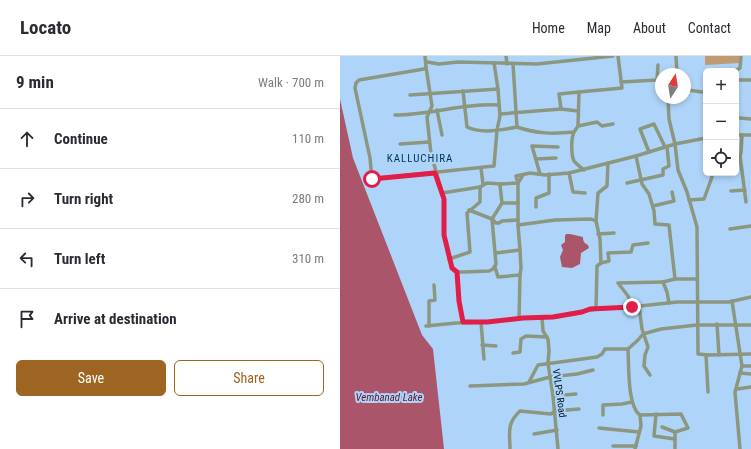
<!DOCTYPE html>
<html lang="en">
<head>
<meta charset="utf-8">
<style>
	:root { --surface:#fff; --page:#f7f7f7; --text:#2b2b33; --muted:#7c7c81; --line:#e1e1e2; --accent:#9d6521 }
	body { margin:0; font-family:"Roboto Condensed",sans-serif; background:var(--page); color:var(--text) }
	.controls { position:absolute; right:12px; top:12px; display:grid; overflow:hidden; border-radius:6px; box-shadow:0 2px 6px #0003 }
	.controls button { width:36px; height:36px; display:grid; place-items:center; padding:0; border:0; border-bottom:1px solid var(--line); background:var(--surface); color:var(--text); font:20px sans-serif }
	.compass { position:absolute; left:315px; top:12px; width:36px; height:36px; border-radius:50%; background:var(--surface); box-shadow:0 2px 6px #0003; rotate:12deg }
	.stop { position:absolute; width:12px; height:12px; margin:-9px; border:3px solid #e11d48; border-radius:50%; background:#fff }
	.stop.end { background:#e11d48; border-color:#fff; box-shadow:0 1px 4px #0008 }
	.list { margin:0; padding:0; list-style:none }
	h2 { display:flex; justify-content:space-between; align-items:center; height:52px; margin:0; padding:0 16px; font-size:17px }
	h2 small { font-size:13px; font-weight:400; color:var(--muted) }
	.list li { display:grid; grid-template-columns:26px 1fr auto; gap:12px; align-items:center; box-sizing:border-box; height:60px; padding:0 16px; border-top:1px solid var(--line) }
	.list b { display:block; font-size:15px; white-space:nowrap }
	.list em { font-size:13px; font-style:normal; color:var(--muted) }
	.actions { display:flex; gap:8px; padding:12px 16px }
	.actions a { flex:1; padding:9px 0; border:1px solid var(--accent); border-radius:6px; text-align:center; font-size:14px; color:var(--accent) }
	.actions .main { background:var(--accent); color:#fff }
	.icon { flex:none; width:22px; height:22px; fill:none; stroke:currentColor; stroke-width:2; stroke-linecap:round; stroke-linejoin:round }
	.map { position:relative; flex:none; width:411px; height:393px; overflow:hidden }
	header { display:flex; align-items:center; gap:24px; box-sizing:border-box; height:56px; padding:0 20px; background:var(--surface); border-bottom:1px solid var(--line) }
	header strong { font-size:19px }
	nav { display:flex; gap:22px; margin-inline-start:auto; font-size:14px }
	main { display:flex }
	aside { flex:1; background:var(--surface) }
	.map>svg:first-child { display:block }
</style>
</head>
<body>
<header>
<strong>Locato</strong>
<nav><a>Home</a><a>Map</a><a>About</a><a>Contact</a></nav>
</header>
<main>
<aside>
<h2>9 min<small>Walk · 700 m</small></h2>
<ul class="list">
<li><svg class="icon" aria-label="ahead" viewBox="0 0 24 24"><path d="M12 20V5M6 11l6-6 6 6"/></svg><div><b>Continue</b></div><em>110 m</em></li>
<li><svg class="icon" aria-label="right" viewBox="0 0 24 24"><path d="M7 20v-9h11M14 6l5 5-5 5"/></svg><div><b>Turn right</b></div><em>280 m</em></li>
<li><svg class="icon" aria-label="left" viewBox="0 0 24 24"><path d="M17 20v-9H6M10 6l-5 5 5 5"/></svg><div><b>Turn left</b></div><em>310 m</em></li>
<li><svg class="icon" aria-label="arrive" viewBox="0 0 24 24"><path d="M6 21V4h12l-3 4 3 4H6"/></svg><div><b>Arrive at destination</b></div></li>
</ul>
<div class="actions"><a class="main">Save</a><a>Share</a></div>
</aside>
<div class="map">
<svg width="411" height="393" viewBox="0 0 411 393">
	<rect width="100%" height="100%" fill="#aed5f9"/>
	<!-- green -->
	<path fill="#bf9a73" d="M365,0H401L400,7L365,9Z"/>
	<!-- water -->
	<g fill="#aa5569">
		<path d="M0,43L13,102L82,279L93,293L104,393H0Z"/>
		<path d="M226,178H230L243,181C243,185 244,187 248,189L249,192L241,197L240,208L232,212L222,211L220,201L223,194L221,189L225,186V180Z"/>
	</g>
	<g fill="none" stroke-linecap="round" stroke-linejoin="round">
		<!-- street -->
		<g stroke="#8c977f" stroke-width="3.5">
			<path d="M85,0L86,11L84,13L19,24L16,27L15,32L30,102L32,123L154,110L157,74L160,60L158,33L154,7"/>
			<path d="M166,0L167,8"/>
			<path d="M336,0L337,18"/>
			<path d="M87,6L99,8L118,6L197,8L273,0"/>
			<path d="M86,11L92,50L87,61L91,98L104,143V179L112,212L117,216H124L149,215L153,213L156,208L152,163L162,147L160,129L161,128L178,127L183,119"/>
			<path d="M395,15L400,12L401,0"/>
			<path d="M396,24H411"/>
			<path d="M281,26L317,24L318,9"/>
			<path d="M345,32L348,34L362,36"/>
			<path d="M123,35L127,71C141,78 162,74 177,71L173,8"/>
			<path d="M70,39L158,33"/>
			<path d="M328,42L329,63L335,88L338,114L347,136L357,171L358,298L368,299L411,298"/>
			<path d="M221,53L238,55"/>
			<path d="M97,54L102,79"/>
			<path d="M160,58L221,53L219,38L239,36"/>
			<path d="M55,59C90,59 123,47 159,49"/>
			<path d="M400,62L411,63"/>
			<path d="M238,70L257,66L262,70L273,68"/>
			<path d="M177,71C197,78 214,78 234,76L238,70L239,36L282,32L278,0"/>
			<path d="M234,76C231,82 231,99 234,105C237,109 241,111 244,114"/>
			<path d="M396,79H411"/>
			<path d="M60,88L89,86"/>
			<path d="M309,96L300,73L314,68L325,91"/>
			<path d="M296,100L302,128L309,138L314,155L315,168L329,169L335,223H357"/>
			<path d="M396,100H400L401,97L402,79"/>
			<path d="M400,100L406,146"/>
			<path d="M196,103L216,102"/>
			<path d="M141,112L143,128"/>
			<path d="M229,117L233,136L245,137"/>
			<path d="M200,118L192,90L218,91"/>
			<path d="M287,127L323,119V113L329,110L327,91"/>
			<path d="M391,135L405,134"/>
			<path d="M102,137L140,131"/>
			<path d="M349,144L364,143L372,121L371,117"/>
			<path d="M162,147H178"/>
			<path d="M313,150L334,145L332,136"/>
			<path d="M196,151V142L209,137V118"/>
			<path d="M129,154L152,163L156,167H159L162,165L178,164"/>
			<path d="M256,165L258,137L267,130L268,107"/>
			<path d="M178,169L215,164L251,163L256,165L260,183L261,207L257,210L256,253"/>
			<path d="M390,173L411,170"/>
			<path d="M258,178L274,177"/>
			<path d="M180,194L178,169V127L176,120L190,117L205,119L229,117L296,100L335,88L366,82"/>
			<path d="M156,197L180,194L181,212L180,219L179,263"/>
			<path d="M109,203L130,196L127,157L140,146V131L147,127L161,128"/>
			<path d="M261,207L269,205L268,197L291,196L293,189L308,187"/>
			<path d="M155,211L158,221L180,219"/>
			<path d="M117,216L119,245L123,266"/>
			<path d="M392,245L402,310H411"/>
			<path d="M329,247L327,236L323,226L335,223"/>
			<path d="M299,250L302,273L308,291L305,299L304,310L310,319"/>
			<path d="M292,251L288,240L278,227L323,226"/>
			<path d="M202,262L203,275L208,283L209,295L208,307L213,340L218,393"/>
			<path d="M141,266L144,303"/>
			<path d="M377,268L379,299"/>
			<path d="M86,270L116,267L147,266L183,262L213,261L256,253L291,251L337,246H389L411,241"/>
			<path d="M89,270V245L95,244L94,229"/>
			<path d="M142,289L156,290"/>
			<path d="M288,293C289,308 287,350 300,359L341,358L348,372L335,376L322,371"/>
			<path d="M173,297L180,296L181,283L186,280L207,281"/>
			<path d="M366,299L368,336"/>
			<path d="M400,317L411,318"/>
			<path d="M189,326L198,309L257,301L262,298L265,293H288L298,284L303,278L321,273L357,269H411"/>
			<path d="M130,330L184,328L210,321L237,318L253,314"/>
			<path d="M397,333L411,331"/>
			<path d="M213,340L236,338"/>
			<path d="M316,358L314,380L335,383"/>
			<path d="M263,359V349L282,348L292,346"/>
			<path d="M259,372L299,376"/>
			<path d="M194,378L217,374"/>
			<path d="M273,390H296"/>
			<path d="M170,393C170,377 166,368 180,355L211,358L215,355L239,353"/>
			<path d="M295,393L301,370L300,359"/>
			<path d="M335,393V376"/>
			<path d="M400,393L395,336L402,310"/>
		</g>
	</g>
	<g fill="none" stroke-linecap="round" stroke-linejoin="round">
		<!-- route -->
		<path stroke="#e11d48" stroke-width="5" d="M32,123L95,117L104,143V179L112,212L117,216L119,245L123,266H147L183,262L213,261L242,256L250,253L292,251"/>
	</g>
	<g text-anchor="middle" stroke-width="4" stroke-linejoin="round" paint-order="stroke">
		<!-- street labels -->
		<g font-size="10" fill="#031424" stroke="#aed5f9">
			<text transform="translate(220 337) rotate(82)" y="4">VVLPS Road</text>
		</g>
		<!-- neighbourhood labels -->
		<g font-size="11" letter-spacing="1" fill="#003357" stroke="#aed5f9">
			<text x="80" y="106">KALLUCHIRA</text>
		</g>
		<!-- water labels -->
		<g font-size="11" font-style="italic" fill="#65152e" stroke="#aed5f9">
			<text x="49" y="345">Vembanad Lake</text>
		</g>
	</g>
</svg>
<div class="controls">
<button>+</button>
<button>−</button>
<button><svg class="icon" aria-label="locate" viewBox="0 0 24 24"><circle cx="12" cy="12" r="6"/><path d="M12 2v4M12 18v4M2 12h4M18 12h4"/></svg></button>
</div>
<svg class="compass" viewBox="-18 -18 36 36"><path d="M0-13l5 13h-10z" fill="#e53935"/><path d="M0 13l5-13h-10z" fill="#7c7c81"/></svg>
<div class="stop" style="left:32px;top:123px"></div>
<div class="stop end" style="left:292px;top:251px"></div>
</div>
</main>
</body>
</html>
